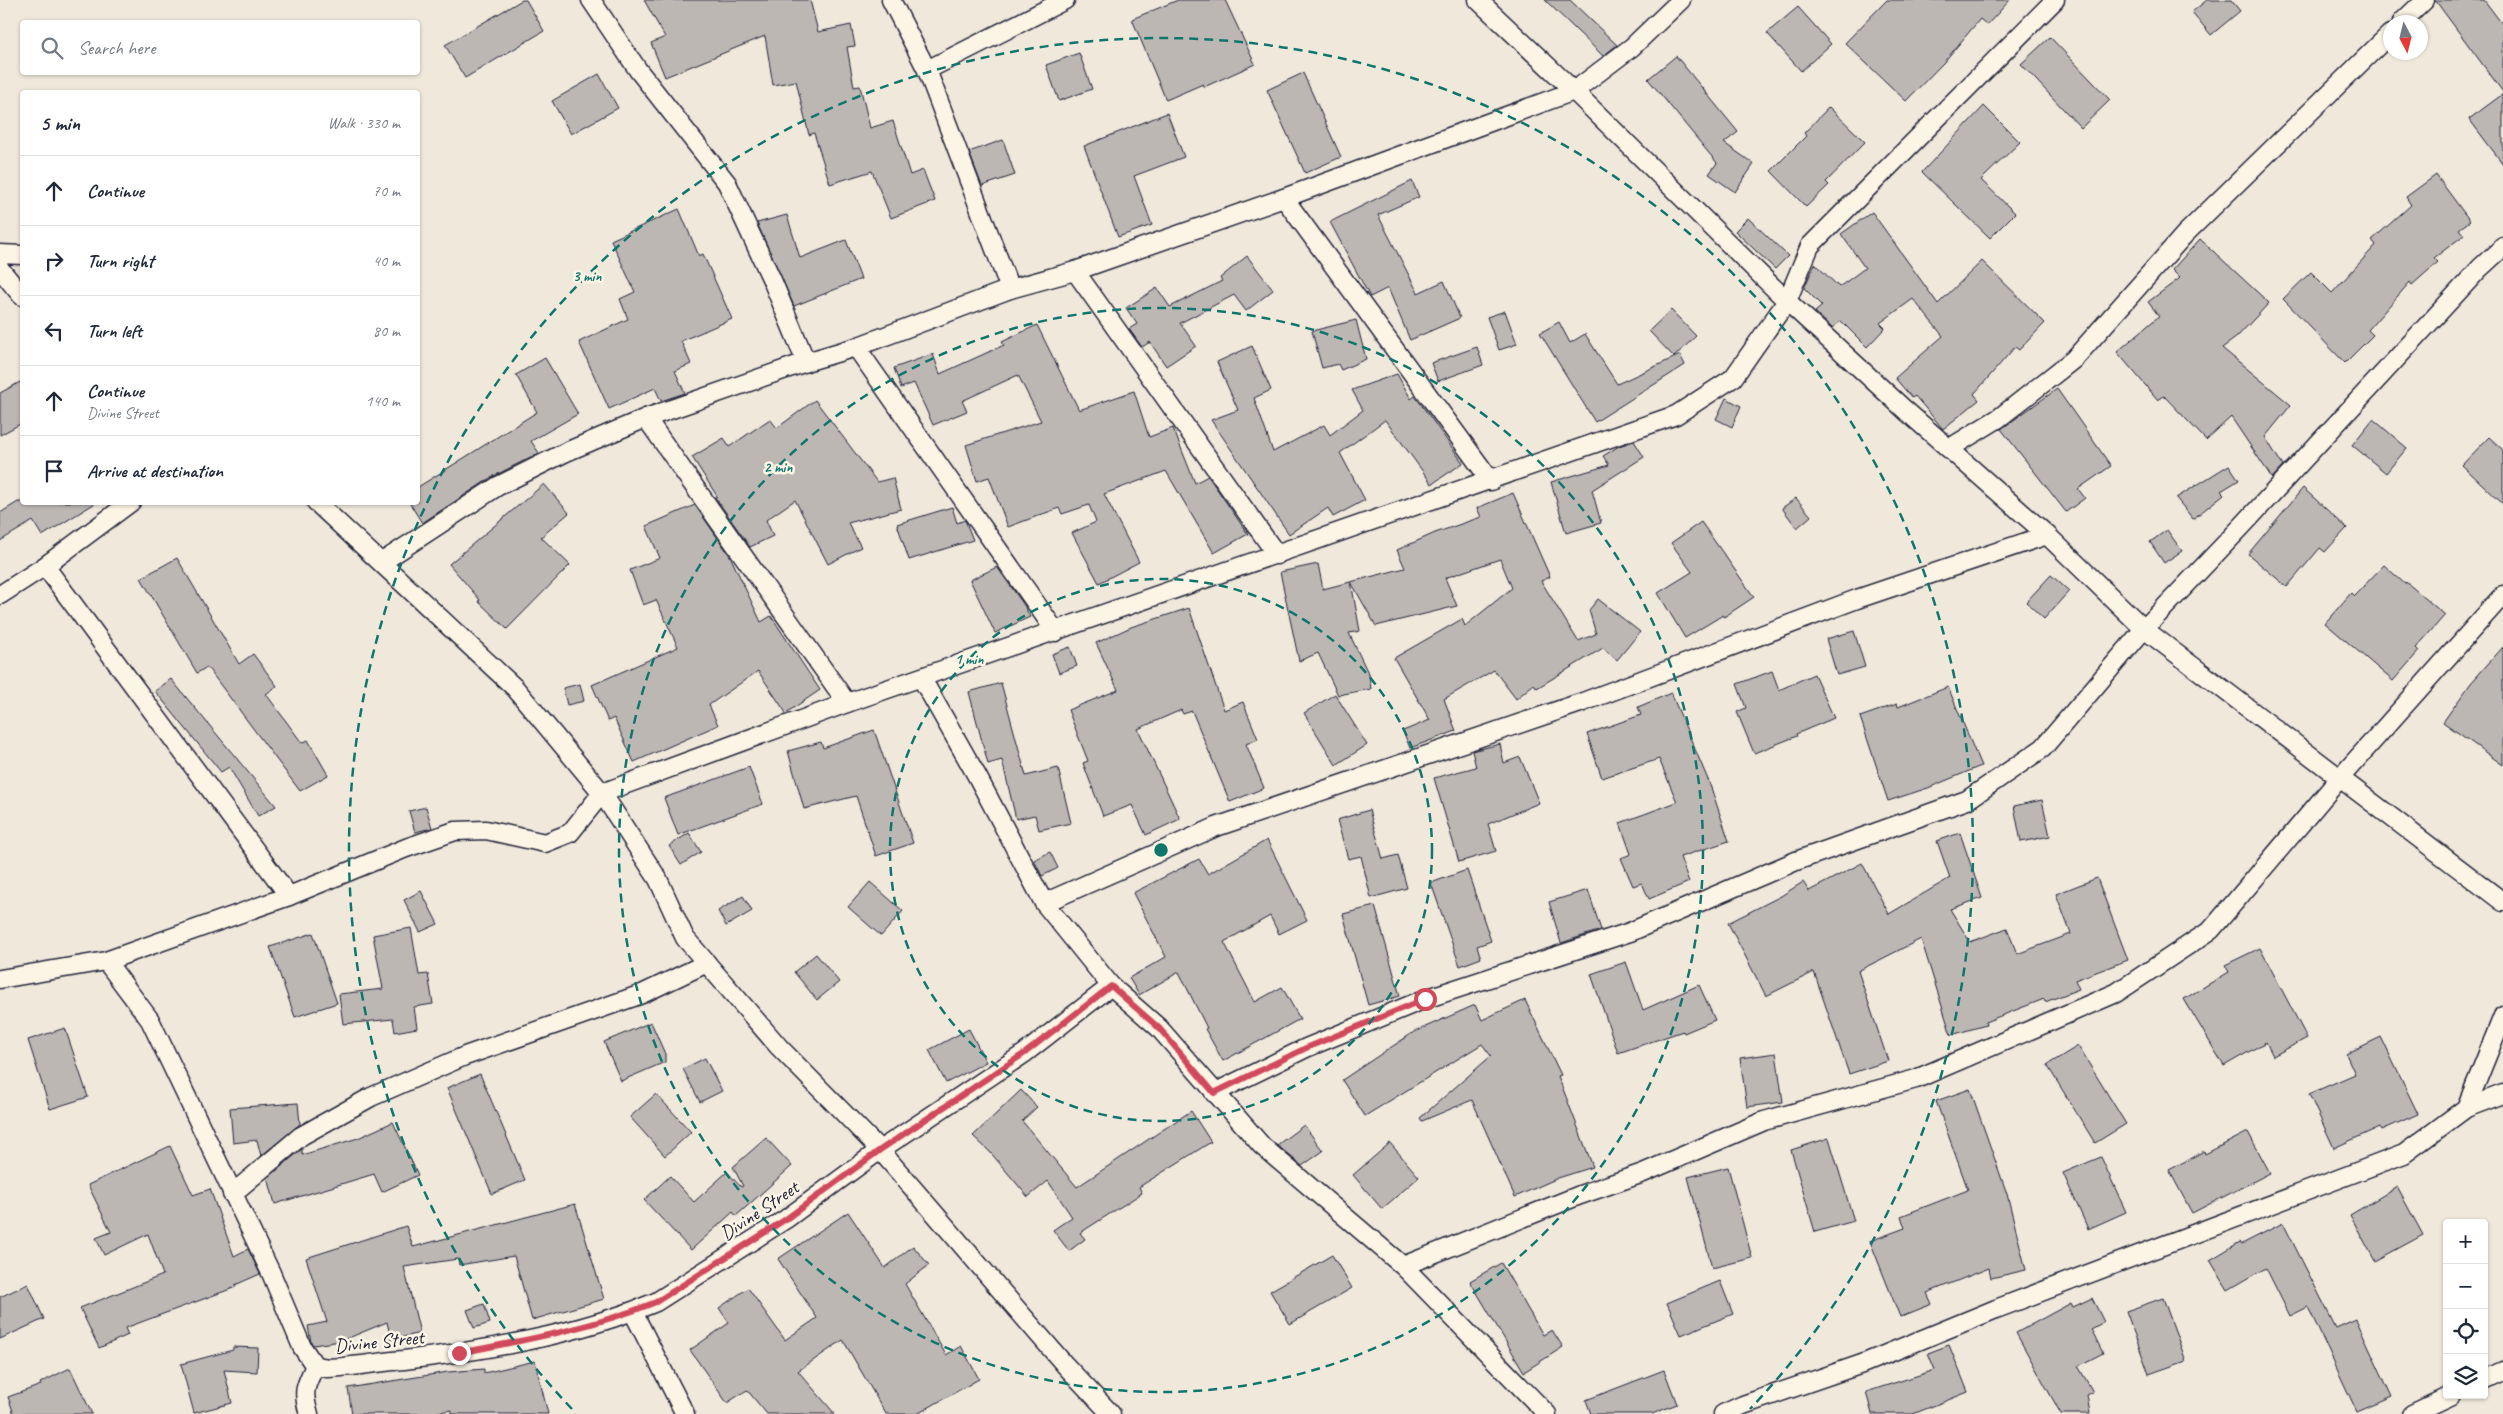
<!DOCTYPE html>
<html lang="en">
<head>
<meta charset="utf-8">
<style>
	:root { --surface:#fff; --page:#f2f2f3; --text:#1f2937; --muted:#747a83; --line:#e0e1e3 }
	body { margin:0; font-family:Caveat,sans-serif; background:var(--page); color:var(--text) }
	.controls { position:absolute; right:15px; bottom:15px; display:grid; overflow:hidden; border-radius:5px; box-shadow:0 1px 4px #0004 }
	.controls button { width:45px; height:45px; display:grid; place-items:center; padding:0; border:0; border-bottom:1px solid var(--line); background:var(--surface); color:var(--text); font:25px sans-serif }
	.compass { position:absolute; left:2383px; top:15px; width:45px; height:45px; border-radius:50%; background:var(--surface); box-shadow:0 1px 4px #0004; rotate:173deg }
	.stop { position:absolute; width:15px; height:15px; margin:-11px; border:4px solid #d1495b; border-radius:50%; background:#fff }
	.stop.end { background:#d1495b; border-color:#fff; box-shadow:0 1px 5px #0008 }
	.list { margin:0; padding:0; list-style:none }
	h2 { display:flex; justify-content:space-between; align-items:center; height:65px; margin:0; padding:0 20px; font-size:21px }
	h2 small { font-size:16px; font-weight:400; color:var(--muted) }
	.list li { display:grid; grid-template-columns:32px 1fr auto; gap:15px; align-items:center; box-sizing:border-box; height:70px; padding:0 20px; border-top:1px solid var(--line) }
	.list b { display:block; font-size:19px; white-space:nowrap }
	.list p { margin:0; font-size:16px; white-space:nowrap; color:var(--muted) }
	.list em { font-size:16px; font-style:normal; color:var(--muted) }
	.icon { flex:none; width:28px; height:28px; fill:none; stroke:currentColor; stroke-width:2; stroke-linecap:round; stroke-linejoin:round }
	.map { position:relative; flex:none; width:2503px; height:1414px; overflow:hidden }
	.search { position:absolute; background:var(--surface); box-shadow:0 1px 4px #0004; left:20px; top:20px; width:400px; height:55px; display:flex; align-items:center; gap:12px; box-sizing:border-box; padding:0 18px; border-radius:5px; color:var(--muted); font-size:19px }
	.panel { position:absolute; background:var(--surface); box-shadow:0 1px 4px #0004; left:20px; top:90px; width:400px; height:415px; border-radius:5px }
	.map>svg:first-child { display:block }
</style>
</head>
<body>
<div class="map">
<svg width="2503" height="1414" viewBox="0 0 2503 1414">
	<rect width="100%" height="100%" fill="#efe8db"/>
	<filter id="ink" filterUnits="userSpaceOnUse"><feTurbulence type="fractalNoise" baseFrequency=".02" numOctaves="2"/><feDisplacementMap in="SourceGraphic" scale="10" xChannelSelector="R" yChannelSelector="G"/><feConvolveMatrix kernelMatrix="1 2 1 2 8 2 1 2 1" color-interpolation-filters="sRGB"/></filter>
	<g filter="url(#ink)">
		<!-- building -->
		<g fill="#bcb7b3" stroke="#22223b">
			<path d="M522,0H526L544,31L465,78L445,45Z"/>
			<path d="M644,0H810L818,32L851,25L855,46L847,47L854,87L860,86L870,128L893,121L910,175L923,170L935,201L891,218L872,171L830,184L814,133L809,135L796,81L773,85L765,36L665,77L651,43L665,37Z"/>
			<path d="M1178,0H1225L1255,64L1204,87L1203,84L1166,100L1132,19Z"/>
			<path d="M1545,0H1570L1617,45L1603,56Z"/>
			<path d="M1887,0H2010L1987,25L1980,19L1944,62L1906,101L1845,43Z"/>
			<path d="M2207,0H2231L2240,11L2211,35L2192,12Z"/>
			<path d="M2435,0H2484L2503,25V92Z"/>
			<path d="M1798,7L1831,44L1801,71L1767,33Z"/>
			<path d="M2050,37L2110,100L2081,128L2021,64Z"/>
			<path d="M1079,53L1092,89L1059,101L1046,65Z"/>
			<path d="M1676,56L1738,132L1724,143L1754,164L1735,192L1709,174L1717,163L1648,79Z"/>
			<path d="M1303,73L1341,157L1305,173L1267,90Z"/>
			<path d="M599,74L618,108L571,134L552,101Z"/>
			<path d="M2503,94V164L2469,119Z"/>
			<path d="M1984,106L2020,142L1981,180L2015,213L1990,238L1922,172Z"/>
			<path d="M1829,107L1865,142L1826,182L1829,185L1806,207L1771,171L1806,136L1804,133Z"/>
			<path d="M1167,113L1184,157L1134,176L1152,225L1118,237L1084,146Z"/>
			<path d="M1003,140L1015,175L982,186L969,152Z"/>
			<path d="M2436,175L2470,221L2459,229L2464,235L2434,258L2438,262L2412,285L2410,282L2368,330L2373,335L2345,363L2283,299L2311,272L2332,293L2376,245L2372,240L2411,205L2406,197Z"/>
			<path d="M1412,181L1419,197L1378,215L1418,293L1444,281L1460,318L1410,340L1388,288L1370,297L1330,222Z"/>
			<path d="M679,209L699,256L703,254L732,319L681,341L691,364L675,371L685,393L661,401L655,388L609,409L579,342L628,319L620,299L635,292L611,240Z"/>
			<path d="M1872,212L1938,304L1982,261L2045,323L2019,350L2015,347L1974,394L1979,400L1943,429L1915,396L1912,398L1895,378L1943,336L1913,299L1880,323L1885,328L1867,347L1841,321L1832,328L1815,312L1822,306L1804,288L1815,264L1839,287L1865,268L1841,234Z"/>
			<path d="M787,215L800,258L846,240L861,279L794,306L757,223Z"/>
			<path d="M1748,218L1788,256L1775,269L1735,231Z"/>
			<path d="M2200,239L2269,303L2237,337L2222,348L2291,405L2265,437L2283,466L2272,478L2231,417L2206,440L2164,396L2158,400L2117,352L2159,316L2148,302L2180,278L2172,270Z"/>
			<path d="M1247,256L1273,290L1246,311L1234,295L1180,323L1196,346L1166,366L1150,342L1142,347L1129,329L1137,324L1126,308L1157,288L1170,307L1222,281L1220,278Z"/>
			<path d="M1671,310L1696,336L1674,357L1649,331Z"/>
			<path d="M1505,311L1517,344L1499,350L1487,317Z"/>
			<path d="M1356,320L1366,359L1341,370L1338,364L1322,368L1312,331Z"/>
			<path d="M1559,322L1570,343L1585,334L1617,384L1680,355L1685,365L1595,422L1540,333Z"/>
			<path d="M1037,325L1079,410L1134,391L1149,437L1173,428L1195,483L1208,476L1248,534L1214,553L1166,471L1104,494L1139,562L1099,583L1072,533L1096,522L1089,505L1062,514L1059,508L1008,527L989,477L977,481L966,445L1041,421L1018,375L962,401L967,411L933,425L914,383L901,388L894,368L933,354L940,374L1004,345L1002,342Z"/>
			<path d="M1252,346L1271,390L1254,398L1273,452L1324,425L1330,435L1363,410L1352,390L1397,374L1411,399L1415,396L1463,463L1432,484L1385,420L1340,453L1365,500L1333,517L1328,508L1289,534L1211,420L1238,410L1217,362Z"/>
			<path d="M1477,347L1483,365L1438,381L1431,363Z"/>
			<path d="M545,358L578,414L531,441L539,453L492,477L422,523L409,502H418V487L537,412L516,375Z"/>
			<path d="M22,381V423L0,435V393Z"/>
			<path d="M2057,389L2111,466L2078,489L2085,498L2066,512L2001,429Z"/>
			<path d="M1726,398L1741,406L1732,427L1716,419Z"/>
			<path d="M815,400L877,482L893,478L901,509L848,523L861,547L828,564L795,500L766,520L773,536L750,547L715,497L717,496L692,457L724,438L729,447L770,419L777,428Z"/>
			<path d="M2373,419L2407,448L2386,473L2352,445Z"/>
			<path d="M2489,437L2503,450V504L2462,465Z"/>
			<path d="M1634,441L1644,457L1592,490L1601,523L1566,533L1551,482L1609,465L1603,456L1619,446Z"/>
			<path d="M2229,465L2239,480L2221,491L2224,494L2193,519L2176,498Z"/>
			<path d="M544,484L569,513L541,537L570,565L507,629L478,601L480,600L449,564Z"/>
			<path d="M2303,488L2347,528L2325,552L2320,548L2287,587L2248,554Z"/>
			<path d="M1513,493L1550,577L1541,581L1578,641L1596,634L1589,610L1598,599L1640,632L1617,660L1603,648L1537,688L1534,684L1516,699L1494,670L1444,699L1456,731L1410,748L1403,731L1430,720L1394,658L1462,619L1465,626L1512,588L1500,559L1445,578L1457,606L1376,626L1351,582L1360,631L1349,633L1369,675L1371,689L1338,695L1318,653L1299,661L1280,572L1318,564L1323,589L1405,568L1397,550L1435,533L1481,517L1477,508Z"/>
			<path d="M1796,498L1811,516L1797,528L1782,508Z"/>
			<path d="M18,502H97L42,536L33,521L0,541V513Z"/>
			<path d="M695,505L730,556L761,622L771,616L820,690L786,713L758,671L709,705L718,725L634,762L614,718L608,721L592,685L678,647L656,600L643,605L630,570L660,558L646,526Z"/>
			<path d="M952,507L957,523L965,520L973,540L909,560L897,524Z"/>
			<path d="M1701,522L1754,597L1724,617L1723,615L1685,638L1658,593L1692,572L1671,543Z"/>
			<path d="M2167,530L2182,551L2164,563L2150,542Z"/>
			<path d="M177,558L239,664L253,654L277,686L266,694L302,743L308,740L328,775L300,791L207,667L197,673L141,578Z"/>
			<path d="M2384,565L2405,584L2406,582L2445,615L2416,648L2419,651L2393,681L2325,623L2351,593L2354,596Z"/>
			<path d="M997,567L1024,605L1030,617L995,633L970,580Z"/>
			<path d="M2051,575L2069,591L2044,619L2026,602Z"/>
			<path d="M1189,608L1224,710L1243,702L1258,739L1246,744L1264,788L1230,802L1192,711L1183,714L1181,710L1138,729L1180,819L1146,835L1132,805L1103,816L1083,763L1088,761L1068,710L1118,690L1096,643L1131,627Z"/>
			<path d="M1854,631L1865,667L1837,675L1826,639Z"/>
			<path d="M1070,647L1077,666L1059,673L1052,654Z"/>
			<path d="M2503,647V765L2443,722L2471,683Z"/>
			<path d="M1772,671L1779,690L1814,674L1834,718L1796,734L1797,736L1754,753L1737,712L1746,708L1737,684Z"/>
			<path d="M171,679L238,760L276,806L258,816L229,767L221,772L155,691Z"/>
			<path d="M1001,683L1026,776L1058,768L1071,823L1039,830L1035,815L1016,819L1002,760L988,764L969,692Z"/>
			<path d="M580,684L584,701L567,705L563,688Z"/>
			<path d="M1948,687L1981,766L1928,788L1888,801L1860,717L1897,704L1898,707Z"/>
			<path d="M1671,693L1709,782L1729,841L1680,857L1689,882L1649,899L1642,883L1633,886L1621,858L1631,854L1620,823L1677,802L1659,759L1602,778L1587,734L1641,715L1638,707Z"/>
			<path d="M1335,694L1367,745L1336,765L1304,713Z"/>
			<path d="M874,730L913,843L876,856L856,796L804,809L788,751L821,742L823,748Z"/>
			<path d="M1500,744L1504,763L1520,757L1539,803L1488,824L1496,851L1459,862L1434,778L1476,767L1472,751Z"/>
			<path d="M749,767L763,804L678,835L664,798Z"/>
			<path d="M2042,800L2050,836L2021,842L2014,806Z"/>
			<path d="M426,807L432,828L415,832L409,811Z"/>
			<path d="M1369,810L1383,859L1398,855L1407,888L1371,898L1361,856L1348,859L1337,820Z"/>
			<path d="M689,833L701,852L681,865L669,846Z"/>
			<path d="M1960,833L1982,898L1950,909L1970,942L2007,928L2017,954L2071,934L2056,894L2097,878L2128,960L2075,980L2079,989L2045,1002L2044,999L1985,1022L1986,1025L1951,1035L1921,939L1858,971L1888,1061L1849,1074L1814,972L1766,996L1728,923L1781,896L1803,882L1809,891L1862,863L1889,914L1950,878L1937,841Z"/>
			<path d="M1267,840L1307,920L1279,934L1270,916L1224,942L1255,1002L1282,987L1300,1019L1223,1061L1205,1029L1207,1028L1179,972L1139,995L1129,978L1166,957L1133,893L1199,859L1208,874Z"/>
			<path d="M1050,852L1058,868L1042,876L1034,860Z"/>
			<path d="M1467,870L1491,941L1477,946L1481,958L1460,966L1431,883Z"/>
			<path d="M870,882L903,911L881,936L848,907Z"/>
			<path d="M1588,890L1601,930L1561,943L1549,902Z"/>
			<path d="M421,891L438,924L420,932L404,900Z"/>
			<path d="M743,896L752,911L726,926L718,911Z"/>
			<path d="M1375,906L1400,996L1368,1005L1343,914Z"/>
			<path d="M411,928L419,975L428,974L433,1004L414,1007L417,1028L395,1032L393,1019L343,1024L339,994L383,989L373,935Z"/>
			<path d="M313,933L337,1003L295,1017L270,947Z"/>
			<path d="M2260,948L2307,1038L2273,1056L2266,1042L2224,1066L2184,999L2229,972L2225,965Z"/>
			<path d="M816,954L839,982L817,1000L794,972Z"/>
			<path d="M1626,962L1643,1010L1699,985L1715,1020L1684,1033L1683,1031L1618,1053L1591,974Z"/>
			<path d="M1525,1000L1561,1075L1558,1076L1593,1167L1558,1178L1515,1197L1472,1100L1422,1121L1420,1118L1491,1056L1482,1044L1365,1116L1342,1080L1414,1032L1475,1005L1482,1020Z"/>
			<path d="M651,1022L665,1054V1062L621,1081L604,1042Z"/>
			<path d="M65,1028L88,1097L50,1109L28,1040Z"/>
			<path d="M969,1029L986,1062L946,1083L929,1050Z"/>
			<path d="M2381,1037L2418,1114L2382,1130L2380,1127L2334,1148L2309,1094L2355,1074L2346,1054Z"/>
			<path d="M2078,1046L2126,1124L2095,1143L2047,1065Z"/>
			<path d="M1776,1053L1783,1102L1747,1107L1740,1058Z"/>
			<path d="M705,1058L722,1091L700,1102L683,1069Z"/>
			<path d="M480,1074L525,1180L492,1194L447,1088Z"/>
			<path d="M1970,1089L2007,1194L2026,1270L1991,1278L1989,1268L1927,1293L1932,1304L1900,1317L1870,1241L1905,1228L1901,1216L1968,1190L1936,1101Z"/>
			<path d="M1021,1090L1037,1107L1022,1121L1077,1187L1191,1111L1211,1142L1139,1187L1142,1193L1080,1233L1085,1239L1069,1251L1053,1230L1072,1217L1048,1181L1028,1197L990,1152L973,1136Z"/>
			<path d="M656,1094L691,1132L665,1156L630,1117Z"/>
			<path d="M298,1103L300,1124L261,1156L257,1140L233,1143L230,1108Z"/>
			<path d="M393,1122L418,1175L382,1192L374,1174L275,1204L268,1178L302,1149V1155L358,1138Z"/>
			<path d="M1304,1125L1323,1151L1302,1166L1277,1145Z"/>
			<path d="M2248,1132L2270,1173L2192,1213L2169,1170L2204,1151L2205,1154Z"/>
			<path d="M766,1138L792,1166L736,1216L733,1212L691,1250L644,1200L670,1176L694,1202L727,1172L741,1187L743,1186L733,1167Z"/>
			<path d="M1829,1138L1854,1221L1815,1232L1791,1150Z"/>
			<path d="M1390,1143L1419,1177L1382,1209L1353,1175Z"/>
			<path d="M170,1146L193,1195L210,1189L234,1256L248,1249L260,1274L235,1285L236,1287L125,1328L128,1335L99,1348L80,1308L163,1275L148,1234L104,1255L96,1238L111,1232L88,1185Z"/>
			<path d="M2101,1157L2126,1212L2088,1229L2063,1173Z"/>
			<path d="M1728,1167L1752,1258L1712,1268L1688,1177Z"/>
			<path d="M2397,1187L2423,1235L2375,1261L2350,1215Z"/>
			<path d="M575,1204L604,1299L532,1320L514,1256L459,1265L458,1259L404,1267L420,1333L391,1340L387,1322L341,1341L313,1345L311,1342L308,1326L327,1322L306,1258L406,1226L413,1247Z"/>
			<path d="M848,1212L885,1268L913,1246L929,1265L905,1284L946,1355L961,1346L979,1379L917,1414H886L843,1340L798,1371L835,1414H767L747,1390L727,1403L690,1350L729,1323L719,1308L748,1288L785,1340L817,1318L778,1259Z"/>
			<path d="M2283,1223L2336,1328L2356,1319L2392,1397L2357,1412L2308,1307L2290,1316L2266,1268L2228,1290L2210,1260L2240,1242L2242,1244Z"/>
			<path d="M1332,1255L1352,1288L1290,1324L1270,1291Z"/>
			<path d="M1501,1263L1543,1335L1552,1330L1563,1347L1524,1372L1470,1281Z"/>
			<path d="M1720,1281L1733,1314L1681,1335L1667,1303Z"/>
			<path d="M28,1284L44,1319L0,1339V1297Z"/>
			<path d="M2092,1298L2104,1322L2091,1329L2103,1353L2078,1366L2093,1392L2087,1395L2090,1414H2061L2016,1333L2071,1303L2073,1307Z"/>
			<path d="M2163,1298L2186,1361L2149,1374L2126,1311Z"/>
			<path d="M484,1304L490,1323L474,1328L467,1310Z"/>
			<path d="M1949,1345L1968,1392L1913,1414H1872L1866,1392L1935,1370L1928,1353Z"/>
			<path d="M233,1347L258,1348L257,1372L224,1370L232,1403L194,1413L181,1364L233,1350Z"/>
			<path d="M535,1361L548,1414H452V1410L426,1414H352L348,1388L448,1372L484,1369V1373Z"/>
			<path d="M70,1368L92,1414H14L8,1397L41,1385L40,1383Z"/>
			<path d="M1664,1370L1677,1404L1652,1414H1591L1586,1400Z"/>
		</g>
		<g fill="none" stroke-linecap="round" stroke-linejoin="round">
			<defs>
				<g id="minor">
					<path d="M591,0L638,70L727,183L772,280L806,362"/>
					<path d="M891,0L927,70L1010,289"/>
					<path d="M1478,0L1574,91L1787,301L1904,409L2047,535L2144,629L2503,902"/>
					<path d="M2402,22L2425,0"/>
					<path d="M927,70L1065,0"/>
					<path d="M1284,198L1491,481"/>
					<path d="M0,254L22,255"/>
					<path d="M0,269L22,296"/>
					<path d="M1075,271L1277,555"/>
					<path d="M856,347L1056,632"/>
					<path d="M646,418L847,703"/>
					<path d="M1950,448L1999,418L2074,359L2185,234L2390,34"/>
					<path d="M316,502L515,688L602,793L658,879L685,938L779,1047L880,1150L1065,1365L1111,1414"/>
					<path d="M382,562L498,486L566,452L646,418L806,362L856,347L1010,289L1075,271L1284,198L1574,91L1632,47L1681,0"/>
					<path d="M45,566L289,896"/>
					<path d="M0,595L45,566L131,502"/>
					<path d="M922,679L977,776L1044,903L1216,827L1583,702L1857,599L2047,535"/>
					<path d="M1044,903L1111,986L1159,1028L1262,1146L1403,1266L1547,1414"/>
					<path d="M106,961L150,1020L271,1273L302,1347L315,1366L328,1368C353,1367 379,1362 404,1360C489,1350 576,1335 656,1302L786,1219L880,1150L1025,1053L1111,986"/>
					<path d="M0,979L106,961L289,896L406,848L455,831L486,830L545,843L570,833L602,793L847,703L1676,415L1733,378L1787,301L1810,246L2055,0"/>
					<path d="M1214,1093L1306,1048L1425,999L1630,932L1796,861L1967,800L2043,748L2144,629L2244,524L2480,268L2503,247"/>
					<path d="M2466,1108L2503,1016"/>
					<path d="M232,1194L301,1136L371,1097L465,1056L642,994L707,963"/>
					<path d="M1403,1266L1580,1195L1643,1173L1764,1121L1916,1079L2116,993L2211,930L2339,779L2503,595"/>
					<path d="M633,1312L685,1414"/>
					<path d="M2484,1380L2503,1371"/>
					<path d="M309,1414C302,1392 305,1386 315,1366"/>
					<path d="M1723,1414L1743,1405L1862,1364L1996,1309L2404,1154L2466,1108L2503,1094"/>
					<path d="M2412,1414L2452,1395"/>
				</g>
			</defs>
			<!-- minor casing -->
			<use href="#minor" stroke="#22223b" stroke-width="21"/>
			<!-- minor -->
			<use href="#minor" stroke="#fcf5e5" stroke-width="18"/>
		</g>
	</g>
	<g fill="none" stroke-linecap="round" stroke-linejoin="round" filter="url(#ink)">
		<!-- route -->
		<path stroke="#d1495b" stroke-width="6" d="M459,1353C526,1340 593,1328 656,1302L786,1219L880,1150L1025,1053L1111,986L1159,1028L1214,1093L1306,1048L1425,999"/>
	</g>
	<!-- distance rings -->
	<g fill="none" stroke="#0f766e" stroke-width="2.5" stroke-dasharray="9 6">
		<circle cx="1161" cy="850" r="271"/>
		<circle cx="1161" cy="850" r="542"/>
		<path d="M572 1409A812 812 0 1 1 1750 1409"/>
	</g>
	<g text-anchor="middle" stroke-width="5" stroke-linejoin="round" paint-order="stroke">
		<!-- street labels -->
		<g font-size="20" fill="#22223b" stroke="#fcf5e5">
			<text transform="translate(759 1210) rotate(-34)" y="7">Divine Street</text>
			<text transform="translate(379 1341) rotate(-6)" y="7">Divine Street</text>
		</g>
	</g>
	<circle cx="1161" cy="850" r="8" fill="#0f766e" stroke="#fcf5e5" stroke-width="2.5"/>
	<g font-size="15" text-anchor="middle" font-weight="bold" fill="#0f766e" stroke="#fcf5e5" stroke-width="5" stroke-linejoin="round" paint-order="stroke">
		<text x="587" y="281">3 min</text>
		<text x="778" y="472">2 min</text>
		<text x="969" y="664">1 min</text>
	</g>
</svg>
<div class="controls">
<button>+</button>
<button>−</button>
<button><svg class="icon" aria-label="locate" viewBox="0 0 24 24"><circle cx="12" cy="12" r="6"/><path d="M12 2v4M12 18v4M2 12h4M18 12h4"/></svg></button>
<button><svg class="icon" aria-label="layers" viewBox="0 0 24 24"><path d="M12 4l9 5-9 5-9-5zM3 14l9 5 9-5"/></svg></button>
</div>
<svg class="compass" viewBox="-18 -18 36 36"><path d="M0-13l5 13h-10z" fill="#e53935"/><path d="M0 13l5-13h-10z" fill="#747a83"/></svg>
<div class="stop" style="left:1425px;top:999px"></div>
<div class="stop end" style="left:459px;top:1353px"></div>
<div class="search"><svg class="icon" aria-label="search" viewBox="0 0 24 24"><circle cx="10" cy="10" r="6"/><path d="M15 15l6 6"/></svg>Search here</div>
<section class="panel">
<h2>5 min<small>Walk · 330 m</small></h2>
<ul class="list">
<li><svg class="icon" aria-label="ahead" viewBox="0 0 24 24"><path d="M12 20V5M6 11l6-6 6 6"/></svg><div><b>Continue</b></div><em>70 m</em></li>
<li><svg class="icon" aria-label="right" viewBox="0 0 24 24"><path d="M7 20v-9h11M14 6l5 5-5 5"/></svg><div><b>Turn right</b></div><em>40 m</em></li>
<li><svg class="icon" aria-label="left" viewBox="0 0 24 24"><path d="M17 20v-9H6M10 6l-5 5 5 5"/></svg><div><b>Turn left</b></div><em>80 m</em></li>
<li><svg class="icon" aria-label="ahead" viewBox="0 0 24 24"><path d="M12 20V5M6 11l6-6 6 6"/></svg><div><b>Continue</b><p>Divine Street</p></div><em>140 m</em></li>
<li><svg class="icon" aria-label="arrive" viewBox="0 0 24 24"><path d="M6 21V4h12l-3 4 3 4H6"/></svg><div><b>Arrive at destination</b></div></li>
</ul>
</section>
</div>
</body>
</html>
